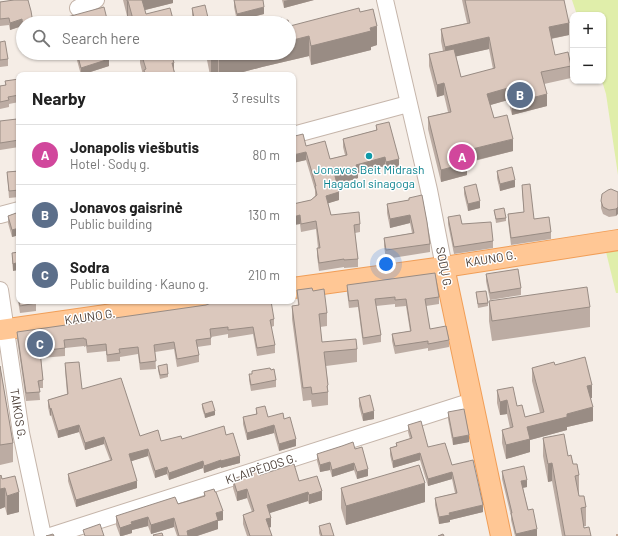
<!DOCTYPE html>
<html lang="en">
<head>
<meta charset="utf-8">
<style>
	:root { --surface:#fff; --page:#f6f6f6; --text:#222; --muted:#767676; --line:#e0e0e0; --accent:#ff1328 }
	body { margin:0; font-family:Barlow,sans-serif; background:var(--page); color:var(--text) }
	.controls { position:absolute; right:12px; top:12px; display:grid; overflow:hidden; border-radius:8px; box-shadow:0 1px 3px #0004 }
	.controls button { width:36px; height:36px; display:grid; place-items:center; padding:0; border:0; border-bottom:1px solid var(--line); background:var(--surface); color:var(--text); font:20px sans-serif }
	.you { position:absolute; left:386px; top:264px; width:14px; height:14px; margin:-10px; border:3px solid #fff; border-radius:50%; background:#1a73e8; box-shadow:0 0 0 6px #1a73e833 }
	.badge { display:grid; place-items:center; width:26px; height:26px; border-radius:50%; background:var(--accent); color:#fff; font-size:13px; font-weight:700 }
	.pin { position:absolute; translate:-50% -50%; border:2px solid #fff; box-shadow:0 1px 4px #0006 }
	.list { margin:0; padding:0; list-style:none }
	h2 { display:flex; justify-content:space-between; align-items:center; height:52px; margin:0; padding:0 16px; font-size:17px }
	h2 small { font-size:13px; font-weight:400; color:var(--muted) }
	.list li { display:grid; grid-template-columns:26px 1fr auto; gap:12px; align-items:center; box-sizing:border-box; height:60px; padding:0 16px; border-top:1px solid var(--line) }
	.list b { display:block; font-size:15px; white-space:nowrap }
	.list p { margin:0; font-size:13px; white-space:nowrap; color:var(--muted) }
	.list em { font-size:13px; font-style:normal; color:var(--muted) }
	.icon { flex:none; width:22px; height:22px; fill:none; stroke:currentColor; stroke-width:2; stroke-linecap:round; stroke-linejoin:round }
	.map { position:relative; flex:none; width:618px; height:536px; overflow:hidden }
	.search { position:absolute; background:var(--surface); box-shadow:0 1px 3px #0004; left:16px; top:16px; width:280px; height:44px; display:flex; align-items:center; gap:10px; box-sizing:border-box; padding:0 14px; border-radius:22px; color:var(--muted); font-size:15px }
	.panel { position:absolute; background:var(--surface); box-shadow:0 1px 3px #0004; left:16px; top:72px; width:280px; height:232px; border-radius:8px }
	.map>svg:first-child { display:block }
</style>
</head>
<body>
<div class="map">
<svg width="618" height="536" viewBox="0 0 618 536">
	<rect width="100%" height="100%" fill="#f5ede6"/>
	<!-- green -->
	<g fill="#e0eeaa">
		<path d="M572,0H618V175L606,94L602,81H603V15H577Z"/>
		<path d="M618,250V293H616L606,252Z"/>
	</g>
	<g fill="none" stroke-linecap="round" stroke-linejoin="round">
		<defs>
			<g id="minor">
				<path d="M385,0L429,190L444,267"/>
				<path d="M78,8L96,0"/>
				<path d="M293,135L408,104"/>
				<path d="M0,215L19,210"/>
				<path d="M0,290L21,433L43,536"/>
				<path d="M50,536L472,401"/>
			</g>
			<g id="major">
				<path d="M444,267L501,536"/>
				<path d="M293,288L444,267L618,240"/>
				<path d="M0,330L204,301"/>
			</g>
		</defs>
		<!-- minor casing -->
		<use href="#minor" stroke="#c5b5aa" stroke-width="18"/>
		<!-- major casing -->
		<use href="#major" stroke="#f19e57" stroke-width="22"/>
		<!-- path -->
		<path stroke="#c5aa97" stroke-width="2" stroke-dasharray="2 2" stroke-linecap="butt" d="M617,536V534"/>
		<!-- minor -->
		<use href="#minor" stroke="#fff" stroke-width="16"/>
		<!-- major -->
		<use href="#major" stroke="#ffc795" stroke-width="20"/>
	</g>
	<!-- wall -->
	<g fill="#bcaca3" fill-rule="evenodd">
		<path d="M14,0L23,23V31L22,26L10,30L9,25L0,26V2Z"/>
		<path d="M123,0H173V3L145,10L146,14L174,23H130L128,16H127Z"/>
		<path d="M234,0L264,14L237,21L234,7Z"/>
		<path d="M282,0H314L284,8Z"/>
		<path d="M462,0H564L569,35L551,39L555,55L571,66V78L544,84L547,106L512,115L508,100L490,105L494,118L513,151L467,163V175L441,182L428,129V117L448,112L444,95L437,97L429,66V54L443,51L441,41V29L467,23ZM489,49L493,69L461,77L456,56Z"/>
		<path d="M192,8L209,23H194L192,15Z"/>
		<path d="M360,12L377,45L371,47V50L311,65L309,56L262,67L232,75H210L207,60V53H289L283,21L290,26Z"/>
		<path d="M0,42L8,59V66L0,67Z"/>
		<path d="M75,53H107L109,66L81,75Z"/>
		<path d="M138,53H171L175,75H143L140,63V60Z"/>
		<path d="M19,79V102L9,104V107L0,109V86L5,85V81Z"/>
		<path d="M0,121L19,128V147L0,150Z"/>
		<path d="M376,125L399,167L386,170L385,166L358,173V178L337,184L339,200L328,203L331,215L360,224V232L355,233L358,259V267L344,268V267L319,271L317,256V248H318L316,229L301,232L300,224L293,225V204L311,200L315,196V190L306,160L293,163L306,146L330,159L345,155L343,147V139L376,130Z"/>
		<path d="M19,171V197L9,198L7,172Z"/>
		<path d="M497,171L515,187L500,191L497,178Z"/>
		<path d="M522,185L534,219L551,232V239L511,245L508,221V214L524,212L522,192Z"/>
		<path d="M464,187L480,208L468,211L464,194Z"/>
		<path d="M618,192L616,216L609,217L603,214L601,208V201Z"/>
		<path d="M409,200L430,244V252L386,259L384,246V238L412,233L410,223L390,228L387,213V204Z"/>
		<path d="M494,210L506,218V221L496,223Z"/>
		<path d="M19,212V235L12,237L8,223V216Z"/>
		<path d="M448,217L462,224L493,241V248L454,254L448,224Z"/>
		<path d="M19,252L13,271L12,260V253Z"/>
		<path d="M486,274L521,288V295L490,300L486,281Z"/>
		<path d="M347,285L439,297V304L426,306L430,329L449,340V347L428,351V348L395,354L392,341V334L410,331L406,306L395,307V304L376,306L381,335V342L363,345L358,307L349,308L347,292Z"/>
		<path d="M17,288L36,303V311L20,313L17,295Z"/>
		<path d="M297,290L313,291L327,313V326L320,327L322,342L357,349V362L326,366L328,385V405L312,407L311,400L303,401L292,319V306L298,305Z"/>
		<path d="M476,292L488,303V306L478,308Z"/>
		<path d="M489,301L590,307V327L492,341L489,321Z"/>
		<path d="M274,319V326L271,327L275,345V353L257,356L253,334L228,338V334L211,337V345L197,347L199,355V362L177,367L174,349L155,352L156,369L140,370L138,354L120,357V361L107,362L106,351L87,353L86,346L84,347V346L65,348V356L41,358L43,380V388H39L40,400L26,401L17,339V332Z"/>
		<path d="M65,363L82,389L140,436L161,441L226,435L240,463L221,468V467L204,473L203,468L169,480L167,474L155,478L148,456L131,461L137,488L76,507L68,481V474L110,460L104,444L85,450L79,432L58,438L51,415L50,416L48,407V400L67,394L65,370Z"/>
		<path d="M555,365L592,398H591L593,421L567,427V430L530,440V452L506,459L502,443V430L510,428L507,414L500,415L497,403V390L517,406L525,417L540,413L532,381V368Z"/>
		<path d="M0,366L13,443V462L0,465Z"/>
		<path d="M158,366L168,374V377L160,379L158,370Z"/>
		<path d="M252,371L276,380V387L251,391L249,380V374H252Z"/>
		<path d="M359,398L374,419L363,421L359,406Z"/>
		<path d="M202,404L215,415L205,418L202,408Z"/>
		<path d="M256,408L268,417L284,419L296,446L279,451L274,433L247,440L243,424V417L256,414Z"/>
		<path d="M448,412L469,442L453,445L448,419Z"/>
		<path d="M408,425L428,447L452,465L483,512L450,520V522L439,524L435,505V498L455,493L452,479L428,486L420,460L393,468L390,455V448L396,446V443L410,439L408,432Z"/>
		<path d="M543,438L568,456L579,475V494H578L579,496L586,507V526H584V528L591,536H562L552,481L548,482L543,456Z"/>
		<path d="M355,449L368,476L357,479L354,470L332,477L330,470L320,472L317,461V454Z"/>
		<path d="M502,471L527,487L523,488L528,510L537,536H515L511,520V516L502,479Z"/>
		<path d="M260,475L299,481L322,500L309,504L308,501L269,513L271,527L269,528L272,536H247L243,524V515L252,512L247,498L237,501L233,488V479Z"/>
		<path d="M0,476L2,479L19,512L7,515L5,507L0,509Z"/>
		<path d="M341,488L425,502L346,525L341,508Z"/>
		<path d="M204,492L223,520L218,521V529L197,536H177L174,527L151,534L148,526L132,530V533L122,536H120L116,525V516L178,504L204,496Z"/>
		<path d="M319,526L334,536H320L319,533Z"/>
	</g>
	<!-- shaded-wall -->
	<g fill="#998c84">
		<path d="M141,0H173V3L141,11Z"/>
		<path d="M288,0H314L284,8V1Z"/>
		<rect x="127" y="1" width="1" height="15"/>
		<path d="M264,7V14L237,21V14Z"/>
		<path d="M22,19V26L10,30V23Z"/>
		<path d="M569,23V35L549,39V27Z"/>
		<path d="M377,26V45L371,47V50L311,65V46Z"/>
		<path d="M309,36V56L262,67L232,75H219V59L242,53H289V41Z"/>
		<path d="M489,37V49L445,59V47Z"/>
		<path d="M218,56V75H211V58Z"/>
		<path d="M109,59V66L81,75V68Z"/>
		<path d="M172,63H174V75Z"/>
		<path d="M444,83V95L437,97V85Z"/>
		<path d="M508,88V100L487,106V94Z"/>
		<path d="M547,94V106L512,115V103Z"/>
		<path d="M513,139V151L464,163V151Z"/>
		<path d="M306,152V160L293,163V155Z"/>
		<path d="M385,157V166L358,173V178L335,185V176L356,165Z"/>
		<path d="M399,159V167L386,170V162Z"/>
		<path d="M467,163V175L441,182V170Z"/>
		<path d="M515,180V187L500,191V184Z"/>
		<path d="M339,192V200L326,204V196Z"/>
		<path d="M480,201V208L468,211V204Z"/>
		<path d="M618,207V214L616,216V209Z"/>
		<path d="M300,215V224L293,225V217Z"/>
		<path d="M410,215V223L390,228V219Z"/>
		<path d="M19,228V235L12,237V230Z"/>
		<path d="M19,262V270L13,271V264Z"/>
		<path d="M592,385V398L587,399V386Z"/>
		<path d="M507,400V414L500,415V402Z"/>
		<path d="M593,407V421L567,427V430L530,440V452L506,459V445L527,427L567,414Z"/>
		<path d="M51,408V415L50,416V409Z"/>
		<path d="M215,411V415L205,418V414Z"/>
		<path d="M374,411V419L363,421V414Z"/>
		<path d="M79,425V432L58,438V431Z"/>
		<path d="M274,425V433L247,440V433Z"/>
		<path d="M469,435V442L453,445V438Z"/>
		<path d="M104,437V444L85,450V443Z"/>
		<path d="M296,439V446L279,451V444Z"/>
		<path d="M148,449V456L129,462V454Z"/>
		<path d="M420,453V460L393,468V461Z"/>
		<path d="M240,456V463L221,468V461Z"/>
		<path d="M221,460V467L204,473V466Z"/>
		<path d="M203,461V468L169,480V473Z"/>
		<path d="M330,462V470L320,472V465Z"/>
		<path d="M354,463V470L332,477V470Z"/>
		<path d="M552,463V481L548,482V464Z"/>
		<path d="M167,467V474L155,478V471Z"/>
		<path d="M368,469V476L357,479V472Z"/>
		<path d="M452,472V479L428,486V479Z"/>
		<path d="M527,480V487L521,488V481Z"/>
		<path d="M137,481V488L76,507V500Z"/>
		<path d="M425,483V502L346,525V506Z"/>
		<path d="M5,488V507L0,509V489Z"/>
		<path d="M247,489V498L237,501V492Z"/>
		<path d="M322,491V500L309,504V495Z"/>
		<path d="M19,492V512L7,515V496Z"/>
		<path d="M308,492V501L267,514V505Z"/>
		<path d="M483,505V512L450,520V522L439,524V517L449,513Z"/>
		<path d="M223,511V520L218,521V529L197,536H187V531L216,513Z"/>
		<path d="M148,517V526L132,530V533L122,536H120V528L131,522Z"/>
		<path d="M174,518V527L151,534V525Z"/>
		<path d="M271,518V527L266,528V519Z"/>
		<path d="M537,529V536H516V534Z"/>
	</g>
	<!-- building -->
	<g fill="#dbc8bd" stroke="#998c84">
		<path d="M14,0H28L31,11L33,23H23V25L22,19L10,23L9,18L0,19V2Z"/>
		<path d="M127,0H142L146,14L170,8L174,23H134L128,1H127Z"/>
		<path d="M234,0H263L264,7L237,14Z"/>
		<path d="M465,0H564L569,23L549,27L555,55L568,52L571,66L541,72L547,94L512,103L508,88L487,94L494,118L507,115L513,139L464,151L467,163L441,170L428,117L451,112L444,83L437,85L429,54L454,49L461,77L495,68L489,37L445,47L441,29L470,23Z"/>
		<path d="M205,5L209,22L206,23H195L192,8Z"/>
		<path d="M104,7L108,23H61L60,19Z"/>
		<path d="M359,8L360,12L373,9L377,26L370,28L371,31L311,46L309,36L289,41V23H261L282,18L283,21L288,20L290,26Z"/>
		<path d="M5,41L8,59L0,60V42Z"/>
		<path d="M77,53H107L109,59L81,68Z"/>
		<path d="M141,53H171L174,63H172L175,75H145L144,70L146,69Z"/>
		<path d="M210,53H242L219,59L218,56L211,58Z"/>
		<path d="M19,79V89H18L19,95L8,97L9,100L0,102V86L6,85L5,81Z"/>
		<path d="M17,119L18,128H19V140L0,143V121Z"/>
		<path d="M389,122L399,159L386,162L385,157L356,165L358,170L335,176L339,192L326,196L331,215L359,212L360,224L354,225L358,259L344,260V259L319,263L317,248H320L316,221L301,224L300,215L293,217V204L311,200L317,195L315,186H316L306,152L293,155V136H295L303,134L306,146L325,141L330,159L347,155L343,139L377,130L376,125Z"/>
		<path d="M512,167L515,180L500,184L497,171Z"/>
		<path d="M19,171V190L9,191L7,172Z"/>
		<path d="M476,184L480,201L468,204L464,187Z"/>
		<path d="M530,184L534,219L549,217L551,232L511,238L508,214L524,212L522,185Z"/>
		<path d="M611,189L618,192V207L616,209L609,210L603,207L601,201L602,194L608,190Z"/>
		<path d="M422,195L427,222L430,244L386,250L384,238L414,233L410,215L390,219L387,204L409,200V198Z"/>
		<path d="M504,208L506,218L496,219L494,210Z"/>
		<path d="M19,212V228L12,230L8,216Z"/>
		<path d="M460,215L462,224L491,222L493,241L454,247L448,217Z"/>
		<path d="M19,252V262L13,264L12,253Z"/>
		<path d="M518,269L521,288L490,293L486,274Z"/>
		<path d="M435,273L439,297L425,299L430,329L446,326L449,340L428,344V341L395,346L392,334L411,331L406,299L395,300V297L375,299L381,335L363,338L358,300L349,301L347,285Z"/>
		<path d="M587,287L590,307L492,321L489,301Z"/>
		<path d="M17,288H19V301Z"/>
		<path d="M312,288L313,291L324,289L327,313L319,314L322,342L356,339L357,349L324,352L328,385L327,386L328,392L312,394L311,387L303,388L292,306L299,305L297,290Z"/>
		<path d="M486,291L488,303L478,304L476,292Z"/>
		<path d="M19,301H35L36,303L20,306Z"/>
		<path d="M212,301H271L274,319L270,320L275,345L257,348L253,327L228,330V327L210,329L211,338L196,340L199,355L177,359L174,342L154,345L156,361L140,363L138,347L119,349L120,353L107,355L106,344L87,346L86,339H84V338L64,340L65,348L40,351L43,380L38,381L40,392L26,393L17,332L206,305L211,303Z"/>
		<path d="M585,357L592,385L587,386L593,407L567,414V417L527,427L530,439L506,445L502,430L513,427L507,400L500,402L497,390L513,387L517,406L522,405L525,417L544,412L532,368L554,362L555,365Z"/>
		<path d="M79,362L82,389L121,378L140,436L158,430L161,441L181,436L182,439L224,426L226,435L233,433L240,456L221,461V460L204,466L203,461L169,473L167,467L155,471L148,449L129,454L137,481L76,500L68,474L112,460L104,437L85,443L79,425L58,431L51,408L50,409L48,400L68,394L65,363Z"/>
		<path d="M167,364L168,374L160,375L158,366Z"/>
		<path d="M0,366L13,443L0,445Z"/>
		<path d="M270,368L271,370L274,369L276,380L251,385L249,374H252V371Z"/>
		<path d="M370,395L374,411L363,414L359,398Z"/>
		<path d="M212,401L215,411L205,414L202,404Z"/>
		<path d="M265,406L268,417L283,413L284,419L290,417L296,439L279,444L274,425L247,433L243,417L257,414L256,408Z"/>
		<path d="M464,409L469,435L453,438L448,412Z"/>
		<path d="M421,421L428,447L445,443L452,465L473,460L483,505L449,513L450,515L439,517L435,498L457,493L452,472L428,479L420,453L393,461L390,448L397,446L396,443L412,438L408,425Z"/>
		<path d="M564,434L568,456L571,455L573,464H577L579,475L575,476L579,496H584L586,507L581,508L584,528L589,527L591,536H565L552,463L548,464L543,438Z"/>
		<path d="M353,442L355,449L362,447L368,469L357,472L354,463L332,470L330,462L320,465L317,454L342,446Z"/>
		<path d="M294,464L299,481L317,476L322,491L309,495L308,492L267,505L271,518L266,519L272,536H250L243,515L254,511L247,489L237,492L233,479L258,470L260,475Z"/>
		<path d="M419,465L425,483L346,506L341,488Z"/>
		<path d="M524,466L527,480L521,481L528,510L533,509L537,529L516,534L511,513H512L502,471Z"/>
		<path d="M1,475L2,479L15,476L19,492L7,496L5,488L0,489V476Z"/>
		<path d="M214,489L215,492H216L223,511L216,513L218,520L187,531L188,536H179L174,518L151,525L148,517L131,522L132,524L120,528L116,516L175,497L178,504L205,496L204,492Z"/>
		<path d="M330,523L334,536H322L319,526Z"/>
		<path d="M100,524L104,536H85L83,530Z"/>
		<path d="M162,533L163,536H154L153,535Z"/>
		<path d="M53,534L54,536H46Z"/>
		<path d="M443,534L444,536H438Z"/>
	</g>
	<!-- markers -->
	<circle fill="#0f9aa8" stroke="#fff" stroke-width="1.5" cx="369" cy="156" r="4"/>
	<g text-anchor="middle" stroke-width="3" stroke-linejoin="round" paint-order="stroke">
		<!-- culture labels -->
		<g font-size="12" fill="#0d838f" stroke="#fff">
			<text x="369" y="174">Jonavos Beit Midrash<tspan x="369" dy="14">Hagadol sinagoga</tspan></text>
		</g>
		<!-- street labels -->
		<g font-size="12" fill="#493c34" stroke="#fff">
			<text transform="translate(491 259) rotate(-9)" y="4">KAUNO G.</text>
			<text transform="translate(444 268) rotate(79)" y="4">SODŲ G.</text>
			<text transform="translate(90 317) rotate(-8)" y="4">KAUNO G.</text>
			<text transform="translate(18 414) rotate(81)" y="4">TAIKOS G.</text>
			<text transform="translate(261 469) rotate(-18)" y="4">KLAIPĖDOS G.</text>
		</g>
	</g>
</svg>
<div class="controls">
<button>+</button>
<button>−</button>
</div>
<div class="you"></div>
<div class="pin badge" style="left:462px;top:157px;background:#d1479c">A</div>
<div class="pin badge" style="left:520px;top:95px;background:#5c6f8a">B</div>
<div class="pin badge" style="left:40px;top:344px;background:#5c6f8a">C</div>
<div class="search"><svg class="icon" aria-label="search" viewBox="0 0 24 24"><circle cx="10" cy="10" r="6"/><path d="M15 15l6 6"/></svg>Search here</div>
<section class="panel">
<h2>Nearby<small>3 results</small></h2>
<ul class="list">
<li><span class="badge" style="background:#d1479c">A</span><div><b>Jonapolis viešbutis</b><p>Hotel · Sodų g.</p></div><em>80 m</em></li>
<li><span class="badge" style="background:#5c6f8a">B</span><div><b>Jonavos gaisrinė</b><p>Public building</p></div><em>130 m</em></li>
<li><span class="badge" style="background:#5c6f8a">C</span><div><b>Sodra</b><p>Public building · Kauno g.</p></div><em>210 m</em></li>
</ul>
</section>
</div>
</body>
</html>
